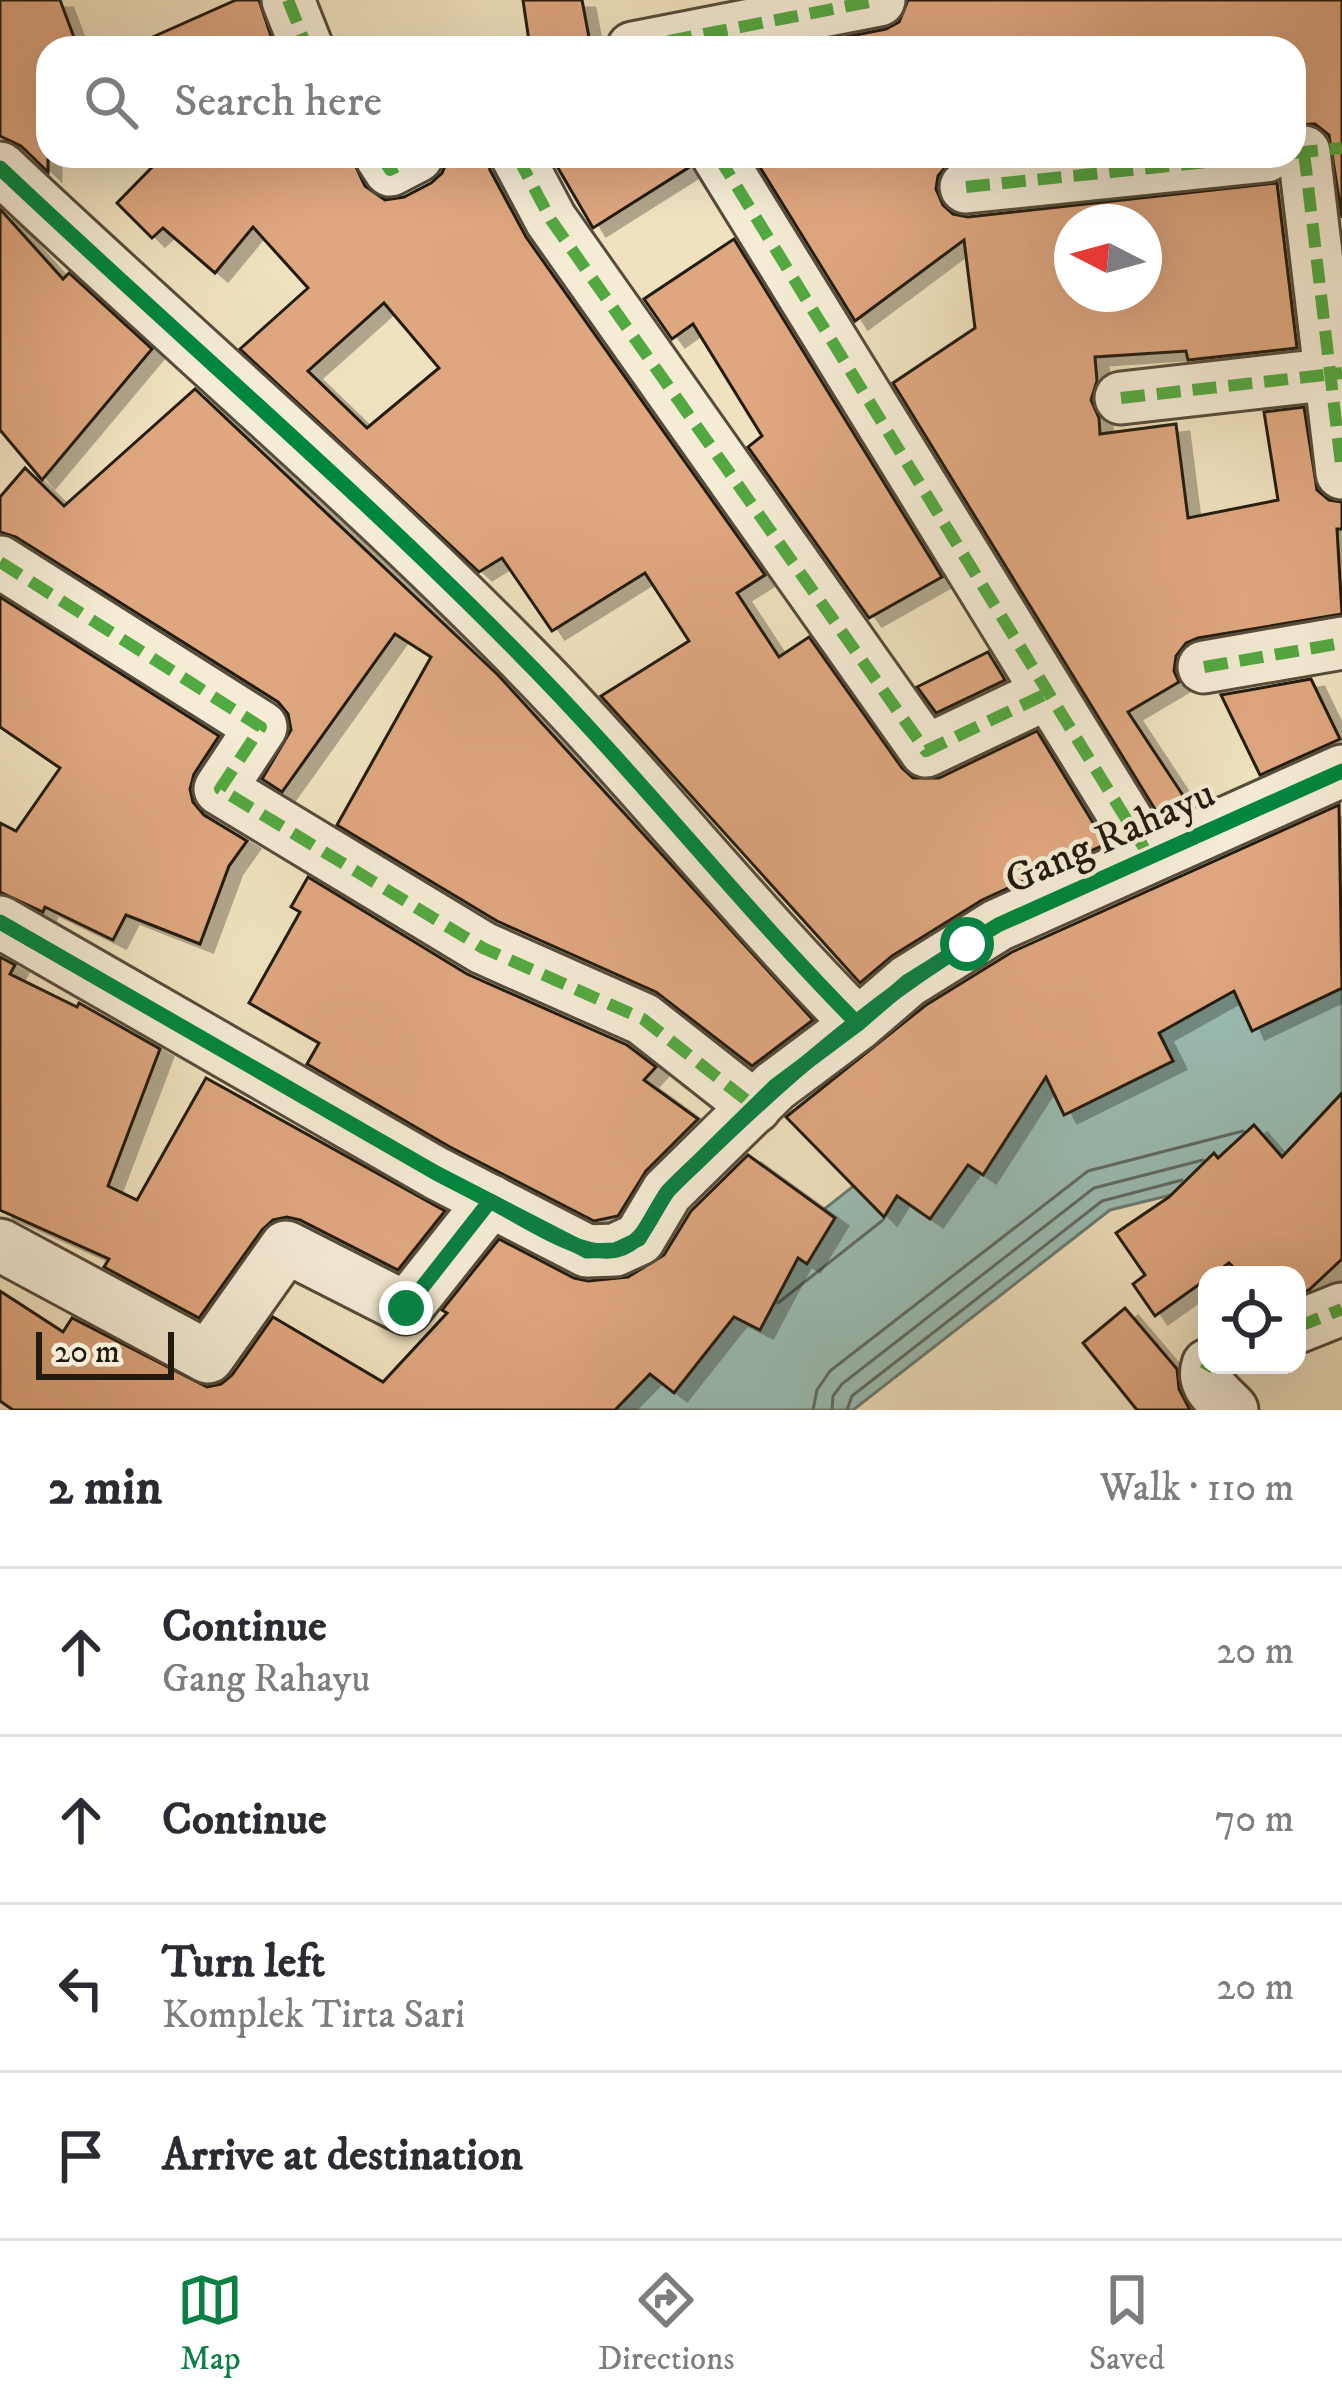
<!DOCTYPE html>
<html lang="en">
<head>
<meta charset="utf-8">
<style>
	:root { --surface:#fff; --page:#f7f7f7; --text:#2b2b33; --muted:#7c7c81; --line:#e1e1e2; --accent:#0b8043 }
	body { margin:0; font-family:"IM FELL DW Pica",serif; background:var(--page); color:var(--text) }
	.controls { position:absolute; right:36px; bottom:36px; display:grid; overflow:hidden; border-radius:24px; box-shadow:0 12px 48px #0002 }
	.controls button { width:108px; height:108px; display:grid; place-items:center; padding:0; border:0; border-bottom:3px solid var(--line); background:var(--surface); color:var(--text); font:60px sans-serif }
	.compass { position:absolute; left:1054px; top:204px; width:108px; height:108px; border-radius:50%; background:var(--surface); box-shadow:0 12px 48px #0002; rotate:276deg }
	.scale { position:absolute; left:36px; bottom:30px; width:138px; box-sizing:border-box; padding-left:12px; border:6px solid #221a0f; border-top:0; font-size:33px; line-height:42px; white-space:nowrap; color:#221a0f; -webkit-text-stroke:9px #f5ecd5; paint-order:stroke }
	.stop { position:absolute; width:36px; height:36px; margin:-27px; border:9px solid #0b8043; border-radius:50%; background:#fff }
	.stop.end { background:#0b8043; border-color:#fff; box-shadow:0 3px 12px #0008 }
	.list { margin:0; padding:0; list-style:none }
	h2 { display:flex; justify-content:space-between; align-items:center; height:156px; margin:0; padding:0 48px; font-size:51px }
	h2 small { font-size:39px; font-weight:400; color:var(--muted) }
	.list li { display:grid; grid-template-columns:78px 1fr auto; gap:36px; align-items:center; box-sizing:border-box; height:168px; padding:0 48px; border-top:3px solid var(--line) }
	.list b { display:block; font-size:45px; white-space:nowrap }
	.list p { margin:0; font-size:39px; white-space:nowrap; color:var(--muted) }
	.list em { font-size:39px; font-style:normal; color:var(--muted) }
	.icon { flex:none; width:66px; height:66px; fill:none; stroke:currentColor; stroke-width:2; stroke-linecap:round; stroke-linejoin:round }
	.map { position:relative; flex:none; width:1342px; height:1410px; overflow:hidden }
	.search { position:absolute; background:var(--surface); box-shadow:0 12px 48px #0002; left:36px; right:36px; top:36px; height:132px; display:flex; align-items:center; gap:30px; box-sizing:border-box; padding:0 42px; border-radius:36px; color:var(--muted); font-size:45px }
	.sheet { height:828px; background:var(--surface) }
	nav { display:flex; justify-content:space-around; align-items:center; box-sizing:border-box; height:168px; border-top:3px solid var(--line); background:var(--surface); font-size:33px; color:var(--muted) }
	nav a { display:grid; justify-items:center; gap:6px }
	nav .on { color:var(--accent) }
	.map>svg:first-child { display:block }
</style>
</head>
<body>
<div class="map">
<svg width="1342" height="1410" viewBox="0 0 1342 1410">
	<defs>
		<filter id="shadow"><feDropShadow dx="13" dy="8" stdDeviation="0" flood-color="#0004"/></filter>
	</defs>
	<rect width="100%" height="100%" fill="#f0e2bf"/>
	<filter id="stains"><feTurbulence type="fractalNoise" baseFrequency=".00167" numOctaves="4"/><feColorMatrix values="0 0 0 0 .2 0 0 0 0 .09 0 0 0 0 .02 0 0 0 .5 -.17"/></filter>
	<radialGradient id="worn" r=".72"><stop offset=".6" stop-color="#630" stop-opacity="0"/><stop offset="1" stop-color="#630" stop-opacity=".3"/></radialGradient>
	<!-- water -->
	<path fill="#9abdb4" stroke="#6a7c72" stroke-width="3" d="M1342,929V1153L1110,1210L853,1410H569L997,1073Z"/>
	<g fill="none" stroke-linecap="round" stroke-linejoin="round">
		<!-- shore -->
		<g stroke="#5e6c62" stroke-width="3">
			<path d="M778,1303L883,1220"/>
			<path d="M813,1410L817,1390L830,1371L1088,1171L1243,1131"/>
			<path d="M832,1410L833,1396L842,1384L1094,1188L1203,1160"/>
			<path d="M847,1410L852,1396L1102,1201L1182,1180"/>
		</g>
	</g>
	<!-- building -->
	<g fill="#dfa780" stroke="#221a0f" stroke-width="3" fill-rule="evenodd" filter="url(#shadow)">
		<path d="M0,0H60L78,48H48V172L21,146L0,136Z"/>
		<path d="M236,0H259L275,48H128Z"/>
		<path d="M523,0H582L591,48H530Z"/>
		<path d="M908,0H1342V218L1329,135L1315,124L1294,125V48H790L886,29L899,22Z"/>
		<path d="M163,156H351L365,186L385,200L404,197L431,183L442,173L449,156H487L490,170L526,237L765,575L737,593L779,657L809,637L902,768L913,778H939L1037,731L1106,844L982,900L892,956L860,983L601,696L689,641L645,573L552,631L502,558L479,572L240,349L308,288L253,227L215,273L163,228L152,238L117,203ZM384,303L439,368L367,428L308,371Z"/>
		<path d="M551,156H688L691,166L593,228Z"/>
		<path d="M753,156H974L948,164L938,176L936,189L943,205L953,214L968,217L1277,183L1297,348L1188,360L1186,351L1095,357L1097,381L1091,400L1099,418L1100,434L1176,424L1188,518L1278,500L1264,412L1304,407L1317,490L1329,500L1342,502V529H1337L1342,614L1198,638L1186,643L1176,656L1174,671L1179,682L1128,712L1190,806L1161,819L893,383L975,328L964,240L855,321ZM1072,222H1144V294H1072Z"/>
		<path d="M0,209L63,279L69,273L152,349L42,480L0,430Z"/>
		<path d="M734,239L942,577L869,618L748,447L762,436L693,324L672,339L644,299Z"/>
		<path d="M195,389L498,675L813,1020L752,1066L656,992L497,921L337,825L431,657L395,634L282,792L262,779L291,730L288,714L278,702L16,537L0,532V497L25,468L64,506Z"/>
		<path d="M0,597L219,736L194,774L190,789L193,802L204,815L247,841L229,866L200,944L126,915L113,940L45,907L43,912L0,892V823L16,831L60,768L0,727Z"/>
		<path d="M988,652L1005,680L936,713L917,687Z"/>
		<path d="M1311,679L1340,739L1260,775L1221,695Z"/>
		<path d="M1339,805L1342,988L1252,1031L1234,991L1159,1033L1173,1061L1064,1115L1046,1077L983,1175L968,1165L930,1219L897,1196L884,1217L786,1117L926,1005L1012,952Z"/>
		<path d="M308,877L467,974L627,1045L656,1067L644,1080L698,1119L646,1171L618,1216L594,1221L450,1147L307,1064L319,1043L249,1003L300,912L291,907Z"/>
		<path d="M0,957L15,965L10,974L77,1007L79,1003L160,1049L108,1186L137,1200L206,1078L445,1211L398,1270L300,1220L287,1217L273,1220L262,1230L199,1318L104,1267L109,1259L0,1210Z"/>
		<path d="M1342,1093V1259L1309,1290L1297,1295V1275H1241L1229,1263L1155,1316L1133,1284L1145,1275L1116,1233L1169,1197L1214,1153L1218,1158L1254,1125L1282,1157Z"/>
		<path d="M748,1155L835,1218L807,1264L798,1258L760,1330L734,1317L674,1393L650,1374L615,1410H13L0,1401V1291L63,1332L72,1318L207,1387L221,1384L232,1375L273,1317L383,1382L447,1313L442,1310L499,1239L574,1278L588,1281L628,1277L664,1255L691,1211Z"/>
		<path d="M1125,1308L1177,1369L1179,1389L1190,1410H1137L1083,1343Z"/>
	</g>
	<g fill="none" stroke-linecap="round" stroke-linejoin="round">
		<defs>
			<g id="minor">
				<path d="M288,0L307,48"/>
				<path d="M633,48L879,0"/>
				<path d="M1304,152L1342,473"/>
				<path d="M381,156L390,170L417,156"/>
				<path d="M517,156L551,220L926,751L1048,693"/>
				<path d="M718,156L1149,856"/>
				<path d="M0,168C172,331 353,485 519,654C637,773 740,905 858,1024"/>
				<path d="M966,187L1266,156"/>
				<path d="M1121,398L1342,373"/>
				<path d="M0,562L261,727L220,789L483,948L643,1019L755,1107"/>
				<path d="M1204,667L1342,643"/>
				<path d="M0,922L436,1173L587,1251L615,1250L639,1239L667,1192L775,1086L858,1024L908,981L998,925L1342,771"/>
				<path d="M0,1245L208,1357L286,1247L406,1308L491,1201"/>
				<path d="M1297,1327L1342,1309"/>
				<path d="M1208,1365C1201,1385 1220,1397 1232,1410"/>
			</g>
		</defs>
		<!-- minor casing -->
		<use href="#minor" stroke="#564c3b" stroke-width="57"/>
		<!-- minor -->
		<use href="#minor" stroke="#f5ecd5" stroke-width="51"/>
		<!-- quiet -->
		<g stroke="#53a941" stroke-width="12" stroke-dasharray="24 12" stroke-linecap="butt">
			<path d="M288,0L307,48"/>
			<path d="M633,48L879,0"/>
			<path d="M1304,152L1342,473"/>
			<path d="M1294,153L1342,148"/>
			<path d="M381,156L390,170L417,156"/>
			<path d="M517,156L551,220L926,751L1048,693"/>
			<path d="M718,156L1149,856"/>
			<path d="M966,187L1266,156"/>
			<path d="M1121,398L1342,373"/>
			<path d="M0,562L261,727L220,789L483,948L643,1019L755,1107"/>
			<path d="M1204,667L1342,643"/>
			<path d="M1297,1327L1342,1309"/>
			<path d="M1205,1370L1208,1365"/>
		</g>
		<defs>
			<g id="cycleway">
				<path d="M0,168C172,331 353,485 519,654C637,773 740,905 858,1024"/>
				<path d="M0,922L436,1173L587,1251L615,1250L639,1239L667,1192L775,1086L858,1024L908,981L998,925L1342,771"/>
			</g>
		</defs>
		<!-- cycleway casing -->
		<use href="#cycleway" stroke="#f5ecd5" stroke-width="22"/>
		<!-- cycleway -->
		<use href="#cycleway" stroke="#00873e" stroke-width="15"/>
	</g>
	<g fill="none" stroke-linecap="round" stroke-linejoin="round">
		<!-- route -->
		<path stroke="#0b8043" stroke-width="15" d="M406,1308L490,1201C523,1218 581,1259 617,1250C647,1242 651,1212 669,1190C677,1181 687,1172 696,1164C779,1083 868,1005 967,944"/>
	</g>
	<g text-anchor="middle" stroke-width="9" stroke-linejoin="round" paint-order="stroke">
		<!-- street labels -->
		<g font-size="42" fill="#221a0f" stroke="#f5ecd5">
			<text transform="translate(1109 835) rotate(-24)" y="15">Gang Rahayu</text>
		</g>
	</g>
	<rect width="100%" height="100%" filter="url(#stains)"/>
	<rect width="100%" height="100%" fill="url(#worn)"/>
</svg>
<div class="controls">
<button><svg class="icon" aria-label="locate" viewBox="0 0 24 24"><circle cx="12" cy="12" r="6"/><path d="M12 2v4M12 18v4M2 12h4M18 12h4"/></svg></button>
</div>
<svg class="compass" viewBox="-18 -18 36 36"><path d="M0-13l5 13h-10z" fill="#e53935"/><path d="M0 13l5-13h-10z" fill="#7c7c81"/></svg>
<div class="scale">20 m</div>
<div class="stop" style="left:967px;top:944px"></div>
<div class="stop end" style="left:406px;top:1308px"></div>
<div class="search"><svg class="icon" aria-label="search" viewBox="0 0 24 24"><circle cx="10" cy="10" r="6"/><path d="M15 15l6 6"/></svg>Search here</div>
</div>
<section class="sheet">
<h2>2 min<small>Walk · 110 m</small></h2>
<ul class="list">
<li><svg class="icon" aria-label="ahead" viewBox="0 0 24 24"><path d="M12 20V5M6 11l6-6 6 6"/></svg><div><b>Continue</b><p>Gang Rahayu</p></div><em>20 m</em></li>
<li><svg class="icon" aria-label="ahead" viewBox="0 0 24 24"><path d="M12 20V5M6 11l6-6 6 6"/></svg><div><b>Continue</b></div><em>70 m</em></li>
<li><svg class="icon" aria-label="left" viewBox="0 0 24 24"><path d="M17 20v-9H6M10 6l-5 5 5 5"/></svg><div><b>Turn left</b><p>Komplek Tirta Sari</p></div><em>20 m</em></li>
<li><svg class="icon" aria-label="arrive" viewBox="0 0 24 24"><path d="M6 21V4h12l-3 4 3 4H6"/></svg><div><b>Arrive at destination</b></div></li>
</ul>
</section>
<nav>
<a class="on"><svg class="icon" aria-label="map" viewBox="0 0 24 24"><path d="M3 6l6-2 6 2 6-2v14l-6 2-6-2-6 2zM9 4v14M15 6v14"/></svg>Map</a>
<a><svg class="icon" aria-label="directions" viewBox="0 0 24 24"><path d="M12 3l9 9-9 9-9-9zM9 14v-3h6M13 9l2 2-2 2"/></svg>Directions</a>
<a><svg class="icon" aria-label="saved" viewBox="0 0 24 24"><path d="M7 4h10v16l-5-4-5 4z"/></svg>Saved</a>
</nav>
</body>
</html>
